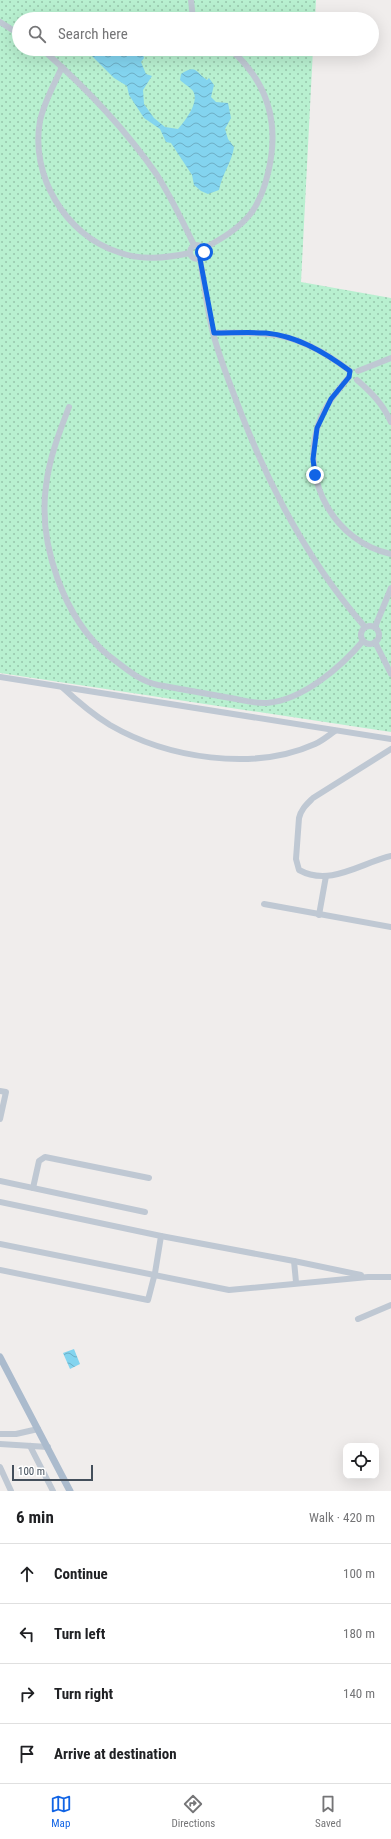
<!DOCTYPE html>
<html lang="en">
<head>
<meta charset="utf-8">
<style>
	:root { --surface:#fff; --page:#f6f6f6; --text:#202124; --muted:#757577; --line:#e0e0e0; --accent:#1164e5 }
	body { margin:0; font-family:"Roboto Condensed",sans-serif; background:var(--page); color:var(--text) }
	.controls { position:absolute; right:12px; bottom:12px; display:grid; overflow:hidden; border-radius:8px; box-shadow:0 4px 16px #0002 }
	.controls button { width:36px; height:36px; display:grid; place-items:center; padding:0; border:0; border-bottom:1px solid var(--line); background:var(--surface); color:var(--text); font:20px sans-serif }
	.scale { position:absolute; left:12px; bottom:10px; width:81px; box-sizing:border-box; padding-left:4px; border:2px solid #444f5b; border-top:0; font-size:11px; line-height:14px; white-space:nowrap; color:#444f5b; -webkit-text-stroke:3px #fff; paint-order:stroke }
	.stop { position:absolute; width:12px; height:12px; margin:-9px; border:3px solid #1164e5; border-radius:50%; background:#fff }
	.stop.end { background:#1164e5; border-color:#fff; box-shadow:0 1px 4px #0008 }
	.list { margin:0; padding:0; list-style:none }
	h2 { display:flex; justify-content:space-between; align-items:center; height:52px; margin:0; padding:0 16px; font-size:17px }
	h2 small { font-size:13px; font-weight:400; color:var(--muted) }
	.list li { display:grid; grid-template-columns:26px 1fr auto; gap:12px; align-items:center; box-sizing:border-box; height:60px; padding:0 16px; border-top:1px solid var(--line) }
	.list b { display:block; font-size:15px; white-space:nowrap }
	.list em { font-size:13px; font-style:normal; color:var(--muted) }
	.icon { flex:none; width:22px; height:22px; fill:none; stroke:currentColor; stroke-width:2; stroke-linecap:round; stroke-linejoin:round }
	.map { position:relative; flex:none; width:391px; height:1491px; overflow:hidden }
	.search { position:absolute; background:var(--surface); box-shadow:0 4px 16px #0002; left:12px; right:12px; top:12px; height:44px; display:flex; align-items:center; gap:10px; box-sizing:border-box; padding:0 14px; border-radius:22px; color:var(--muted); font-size:15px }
	.sheet { height:292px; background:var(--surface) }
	nav { display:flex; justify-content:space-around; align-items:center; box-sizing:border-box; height:56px; border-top:1px solid var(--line); background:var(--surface); font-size:11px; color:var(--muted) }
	nav a { display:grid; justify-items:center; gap:2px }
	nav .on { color:var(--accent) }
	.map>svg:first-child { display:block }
</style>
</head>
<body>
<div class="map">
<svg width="391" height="1491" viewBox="0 0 391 1491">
	<defs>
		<pattern id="grass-dots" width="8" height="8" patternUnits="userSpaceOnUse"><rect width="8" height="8" fill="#b8f0d0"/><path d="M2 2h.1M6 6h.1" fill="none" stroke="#97c5ac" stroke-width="1.8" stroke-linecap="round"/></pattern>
		<pattern id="water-waves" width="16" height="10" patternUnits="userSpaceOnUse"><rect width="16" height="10" fill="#83d4ef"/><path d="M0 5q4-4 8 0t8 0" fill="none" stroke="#6daec5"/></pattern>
	</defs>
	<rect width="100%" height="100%" fill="#f0edec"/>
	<!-- grass -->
	<path fill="url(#grass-dots)" d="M0,0H316L315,19H19V49H313L301,282L391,298V732L0,673Z"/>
	<!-- water -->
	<g fill="url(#water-waves)">
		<path d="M94,49H137L143,54L144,58L141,62L146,74L152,76L143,90L144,104L154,118L165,127L178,129C185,121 200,102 193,91C190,87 184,84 180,80L181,74C197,64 195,72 207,80L209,78L214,85L211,97L216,102L228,103L231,118L225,129L228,139L234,147C232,162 222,174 219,190L208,194L201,191L194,185L192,175L171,143L166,142L160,129L144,118L129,95L127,86L114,78L92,56Z"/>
		<path d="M74,1349L80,1364L70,1369L63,1353Z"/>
	</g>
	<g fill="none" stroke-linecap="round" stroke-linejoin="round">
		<!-- minor -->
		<g stroke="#bfc8d3" stroke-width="6">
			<path d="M191,0L193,19"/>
			<path d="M0,22L19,34"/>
			<path d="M42,49C85,87 124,127 157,175C171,197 183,222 194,245"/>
			<path d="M62,67C54,85 44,102 40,121C30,175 65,235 118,252C141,261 166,258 190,253"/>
			<circle cx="197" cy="252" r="7"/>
			<path d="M203,249C221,239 239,229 252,212C260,200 265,186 268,173C280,124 268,82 230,49"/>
			<path d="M200,259C204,283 207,309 213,333C220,360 231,387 241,413C271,491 310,564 365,627"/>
			<path d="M213,333C231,333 249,332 266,334C298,336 326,353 350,371"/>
			<path d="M358,371L391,358"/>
			<path d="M349,377C336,393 322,408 317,429C302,482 335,542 391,554"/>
			<path d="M357,380C371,392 383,404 391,422"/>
			<path d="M69,407C59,433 49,459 46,486C38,544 64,619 109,656C125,668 139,681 158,685C181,689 203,693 225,697C239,699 253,704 267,703C303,700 341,667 363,641"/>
			<circle cx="370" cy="635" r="9"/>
			<path d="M375,627L391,588"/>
			<path d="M375,642L391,674"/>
			<path d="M0,677L391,739"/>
			<path d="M62,687C77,701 92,714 110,725C167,758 253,772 315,744C322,741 329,735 335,731"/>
			<path d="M391,749L313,798C307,804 301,809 299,818L296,859L299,870C330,887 361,863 391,856"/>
			<path d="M264,904L391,927"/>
			<path d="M319,915L326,876"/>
			<path d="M0,1091L6,1092L0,1119"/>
			<path d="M0,1181L145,1212"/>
			<path d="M33,1188L39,1161L45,1157L149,1178"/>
			<path d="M0,1202L161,1236L155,1273L148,1300L0,1270"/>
			<path d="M161,1236L294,1261L361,1275"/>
			<path d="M0,1244L229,1290L368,1277H391"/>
			<path d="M294,1261L296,1282"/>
			<path d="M358,1319L391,1305"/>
			<path d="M0,1434H16L38,1429"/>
			<path d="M0,1444L48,1447"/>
			<path d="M30,1446L53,1491"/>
			<path d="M0,1467L11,1491"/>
		</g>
		<!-- major -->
		<path stroke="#abbbcd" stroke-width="7" d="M0,1357L70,1491"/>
	</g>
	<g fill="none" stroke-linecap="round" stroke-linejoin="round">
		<!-- route -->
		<path stroke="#1164e5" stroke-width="5" d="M204,252L200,259L214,333C231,333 249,332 266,333C298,336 326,353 350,371L349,377L331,399L317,428L313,459L315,475"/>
	</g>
</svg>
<div class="controls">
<button><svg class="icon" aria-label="locate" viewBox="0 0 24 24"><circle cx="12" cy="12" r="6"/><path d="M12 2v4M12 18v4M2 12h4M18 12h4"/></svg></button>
</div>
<div class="scale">100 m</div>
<div class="stop" style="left:204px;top:252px"></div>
<div class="stop end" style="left:315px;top:475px"></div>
<div class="search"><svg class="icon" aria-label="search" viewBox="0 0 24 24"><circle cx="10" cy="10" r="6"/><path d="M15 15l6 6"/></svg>Search here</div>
</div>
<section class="sheet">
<h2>6 min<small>Walk · 420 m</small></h2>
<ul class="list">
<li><svg class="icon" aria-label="ahead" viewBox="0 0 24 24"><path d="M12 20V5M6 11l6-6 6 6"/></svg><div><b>Continue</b></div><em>100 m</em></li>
<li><svg class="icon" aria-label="left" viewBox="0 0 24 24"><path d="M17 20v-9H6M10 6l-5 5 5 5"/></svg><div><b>Turn left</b></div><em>180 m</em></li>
<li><svg class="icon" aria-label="right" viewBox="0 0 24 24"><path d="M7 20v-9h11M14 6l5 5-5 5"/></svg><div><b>Turn right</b></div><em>140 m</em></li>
<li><svg class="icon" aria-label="arrive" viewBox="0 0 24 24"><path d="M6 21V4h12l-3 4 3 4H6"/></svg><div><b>Arrive at destination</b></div></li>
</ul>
</section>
<nav>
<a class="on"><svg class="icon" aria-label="map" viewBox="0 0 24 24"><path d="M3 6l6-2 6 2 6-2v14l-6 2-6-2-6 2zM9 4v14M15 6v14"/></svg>Map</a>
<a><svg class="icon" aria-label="directions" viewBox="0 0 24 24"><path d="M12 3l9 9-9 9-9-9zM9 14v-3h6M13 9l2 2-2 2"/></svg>Directions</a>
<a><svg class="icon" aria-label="saved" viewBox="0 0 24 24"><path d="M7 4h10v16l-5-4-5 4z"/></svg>Saved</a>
</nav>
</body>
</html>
